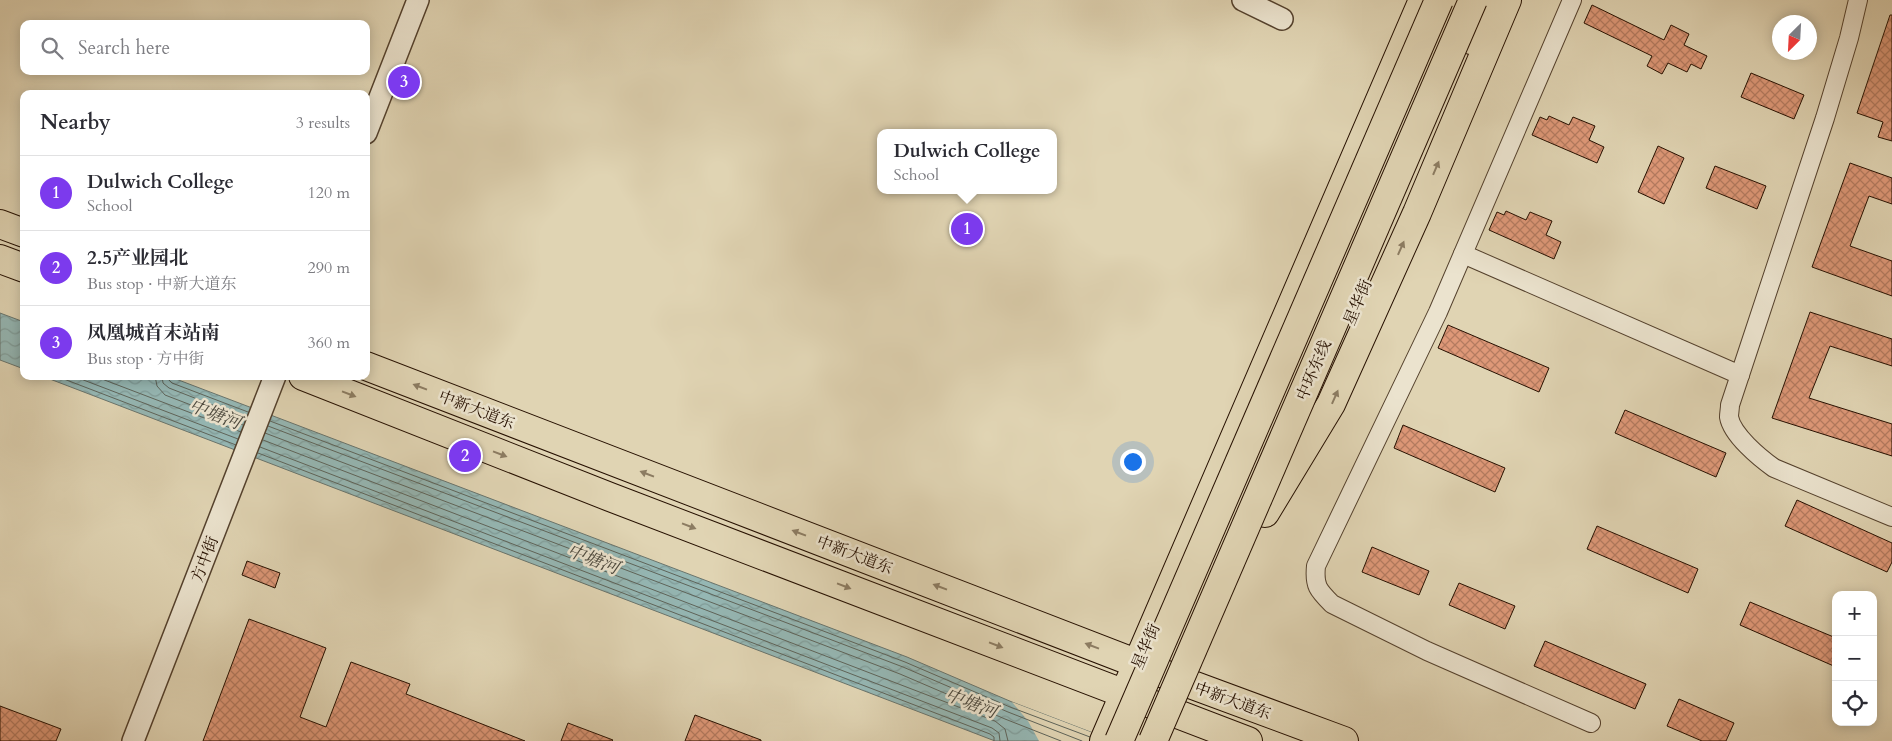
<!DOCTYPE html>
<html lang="en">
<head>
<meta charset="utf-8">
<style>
	:root { --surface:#fff; --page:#f2f2f3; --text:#2b2b33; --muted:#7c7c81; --line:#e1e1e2; --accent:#7c3aed }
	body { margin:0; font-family:Cardo,"Noto Serif SC",serif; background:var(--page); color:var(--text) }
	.controls { position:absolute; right:15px; bottom:15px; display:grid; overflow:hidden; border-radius:10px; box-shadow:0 2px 12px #0003 }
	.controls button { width:45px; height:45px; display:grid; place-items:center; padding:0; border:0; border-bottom:1px solid var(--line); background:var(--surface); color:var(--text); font:25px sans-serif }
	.compass { position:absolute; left:1772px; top:15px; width:45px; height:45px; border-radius:50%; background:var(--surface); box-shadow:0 2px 12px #0003; rotate:204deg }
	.you { position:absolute; left:1132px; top:461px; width:18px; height:18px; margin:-12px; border:4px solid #fff; border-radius:50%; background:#1a73e8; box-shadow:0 0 0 8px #1a73e833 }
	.badge { display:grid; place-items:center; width:32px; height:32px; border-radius:50%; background:var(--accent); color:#fff; font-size:16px; font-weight:700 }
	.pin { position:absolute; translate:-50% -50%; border:2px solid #fff; box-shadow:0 1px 5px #0006 }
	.popup { position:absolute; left:877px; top:129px; width:180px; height:65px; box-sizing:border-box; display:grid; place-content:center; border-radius:10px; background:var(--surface); filter:drop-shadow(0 1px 4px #0005); font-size:16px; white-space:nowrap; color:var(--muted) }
	.popup b { font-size:19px; color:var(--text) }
	.popup::after { content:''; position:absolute; left:50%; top:100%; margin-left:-10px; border:10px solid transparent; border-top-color:var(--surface) }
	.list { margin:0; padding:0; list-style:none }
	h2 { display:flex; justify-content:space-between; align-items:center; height:65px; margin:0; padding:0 20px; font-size:21px }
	h2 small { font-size:16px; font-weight:400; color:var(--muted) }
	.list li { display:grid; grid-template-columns:32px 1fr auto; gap:15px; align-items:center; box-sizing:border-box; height:75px; padding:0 20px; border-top:1px solid var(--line) }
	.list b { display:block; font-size:19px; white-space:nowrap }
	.list p { margin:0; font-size:16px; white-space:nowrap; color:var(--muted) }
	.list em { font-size:16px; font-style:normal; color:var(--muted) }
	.icon { flex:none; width:28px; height:28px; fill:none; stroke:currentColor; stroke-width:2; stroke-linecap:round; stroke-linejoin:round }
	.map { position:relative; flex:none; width:1892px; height:741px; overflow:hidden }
	.search { position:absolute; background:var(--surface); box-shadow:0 2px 12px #0003; left:20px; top:20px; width:350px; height:55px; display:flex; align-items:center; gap:12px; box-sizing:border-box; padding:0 18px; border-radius:10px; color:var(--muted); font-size:19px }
	.panel { position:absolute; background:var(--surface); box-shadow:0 2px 12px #0003; left:20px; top:90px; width:350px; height:290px; border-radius:10px }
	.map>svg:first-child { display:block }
</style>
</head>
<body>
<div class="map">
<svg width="1892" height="741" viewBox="0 0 1892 741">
	<defs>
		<pattern id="water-waves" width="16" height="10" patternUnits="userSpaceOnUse" patternTransform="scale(1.25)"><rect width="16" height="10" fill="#95b7b4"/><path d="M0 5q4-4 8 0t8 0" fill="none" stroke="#809c99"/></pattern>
		<pattern id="building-cross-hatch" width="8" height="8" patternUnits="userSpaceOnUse" patternTransform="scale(1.25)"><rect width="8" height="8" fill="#de9878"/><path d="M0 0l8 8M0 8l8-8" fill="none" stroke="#b47b60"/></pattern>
	</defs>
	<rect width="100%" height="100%" fill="#e0d4b3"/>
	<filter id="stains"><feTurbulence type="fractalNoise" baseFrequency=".004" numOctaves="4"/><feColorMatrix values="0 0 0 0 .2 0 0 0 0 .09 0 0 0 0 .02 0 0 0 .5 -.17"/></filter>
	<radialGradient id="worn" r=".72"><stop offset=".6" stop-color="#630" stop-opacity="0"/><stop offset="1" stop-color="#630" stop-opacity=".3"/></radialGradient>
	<!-- water -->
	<g fill="url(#water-waves)" stroke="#69746c">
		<path d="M0,313L24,322V369L0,360Z"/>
		<path d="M42,376H168L907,657L1012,702L1114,741H995Z"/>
	</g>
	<!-- pier -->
	<path fill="#e0d4b3" d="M1012,702L1114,741H1039L1028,721Z"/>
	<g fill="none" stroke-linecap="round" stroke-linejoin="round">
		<!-- shore -->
		<g stroke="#5e645a" stroke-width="1">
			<path d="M56,376L236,445"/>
			<path d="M73,376L238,439"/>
			<path d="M94,376L241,432"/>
			<path d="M155,376L157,386L165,395L243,425"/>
			<path d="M162,376L163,383L169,388L246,418"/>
			<path d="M169,376V380L172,383L248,412"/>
			<path d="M270,421L905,662L1010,707L1090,737"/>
			<path d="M268,426L903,667L1008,712L1082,741"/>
			<path d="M265,433L900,674L1005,719L1061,741"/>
			<path d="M263,440L995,721L1005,729L1008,741"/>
			<path d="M260,447L992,728L999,733L1000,741"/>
			<path d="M258,453L990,734L994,737V741"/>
		</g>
	</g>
	<!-- building -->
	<g fill="url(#building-cross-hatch)" stroke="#261000">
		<path d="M1592,5L1664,40L1671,25L1689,34L1684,45L1707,56L1701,69L1691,64L1687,72L1668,63L1662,74L1647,66L1652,56L1584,23Z"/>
		<path d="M1890,15H1892V141L1878,137L1883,122L1857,113Z"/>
		<path d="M1751,73L1804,95L1794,119L1741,97Z"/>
		<path d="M1549,116L1569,125L1573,117L1595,126L1589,140L1604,147L1597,163L1532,135L1540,117L1547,120Z"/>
		<path d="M1658,146L1684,158L1664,204L1638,192Z"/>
		<path d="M1850,163L1892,178V204L1869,196L1850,246L1892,261V296L1812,267Z"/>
		<path d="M1715,166L1766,186L1757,209L1706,188Z"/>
		<path d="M1506,211L1526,220L1530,212L1552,221L1546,235L1561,242L1554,259L1489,230L1497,212L1504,215Z"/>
		<path d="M1810,312L1892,339V366L1830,346L1809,398L1892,424V456L1772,418Z"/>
		<path d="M1448,325L1549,368L1539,392L1438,348Z"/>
		<path d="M1625,410L1726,453L1716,477L1615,433Z"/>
		<path d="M1403,425L1505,468L1495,492L1394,448Z"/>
		<path d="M1797,500L1892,543V562L1887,572L1785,526Z"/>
		<path d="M1597,526L1698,569L1688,593L1587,549Z"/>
		<path d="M1372,547L1429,571L1419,595L1362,572Z"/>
		<path d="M247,561L280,573L275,588L242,575Z"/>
		<path d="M1459,583L1515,606L1505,629L1449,605Z"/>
		<path d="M1750,602L1836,638V667L1740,625Z"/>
		<path d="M249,619L326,648L300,717L326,727L351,662L410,684L406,694L525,741H203Z"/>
		<path d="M1545,641L1646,684L1635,709L1534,666Z"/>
		<path d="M1679,699L1734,723L1726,741H1702L1667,726Z"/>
		<path d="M0,706L61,729L56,741H0Z"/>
		<path d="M695,715L761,740V741H685Z"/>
		<path d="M568,723L613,740L612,741H561Z"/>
	</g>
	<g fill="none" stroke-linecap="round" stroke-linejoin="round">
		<defs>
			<g id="minor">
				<path d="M1572,0L1438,312L1316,566C1314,586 1318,590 1332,604L1427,651L1591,723"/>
				<path d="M1858,0L1849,38L1825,118L1730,405C1730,409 1729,413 1729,417C1732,435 1760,458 1774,468L1892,517"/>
				<path d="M1463,254L1740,375"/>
			</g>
			<g id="tertiary">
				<path d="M1243,0L1282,19"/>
				<path d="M366,133L418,0"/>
				<path d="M133,741L275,376"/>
			</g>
			<g id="primary">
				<path d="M1471,40L1488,0"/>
				<path d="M0,224L24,233"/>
				<path d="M0,259L24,268"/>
				<path d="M366,366L1190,684L1344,741"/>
				<path d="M303,376L610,497L1248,741"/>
				<path d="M1104,741L1423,0"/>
			</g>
			<path id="trunk" d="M1265,513L1331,404L1417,213L1507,0"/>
		</defs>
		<!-- minor casing -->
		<use href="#minor" stroke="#54412d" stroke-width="20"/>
		<!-- tertiary casing -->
		<use href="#tertiary" stroke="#54412d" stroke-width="24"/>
		<!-- primary casing -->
		<use href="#primary" stroke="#261000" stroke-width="30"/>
		<!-- trunk casing -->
		<use href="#trunk" stroke="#261000" stroke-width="30"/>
		<!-- minor -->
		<use href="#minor" stroke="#ebe3ce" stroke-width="18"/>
		<!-- tertiary -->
		<use href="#tertiary" stroke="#ebe3ce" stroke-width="21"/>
		<!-- primary -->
		<use href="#primary" stroke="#e0d4b3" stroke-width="28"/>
		<!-- trunk -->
		<use href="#trunk" stroke="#e0d4b3" stroke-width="28"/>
		<defs>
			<g id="trunk-bridge">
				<path d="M1119,741L1439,0"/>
				<path d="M1153,741L1473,0"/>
			</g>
		</defs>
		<!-- trunk-bridge casing -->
		<use href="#trunk-bridge" stroke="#261000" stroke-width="30" stroke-linecap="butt"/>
		<!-- trunk-bridge -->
		<use href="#trunk-bridge" stroke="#e0d4b3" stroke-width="28"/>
	</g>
	<!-- one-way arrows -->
	<defs><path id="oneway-solid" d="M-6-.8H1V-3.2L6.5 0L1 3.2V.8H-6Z" transform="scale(1.25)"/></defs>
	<g fill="#8c7c62">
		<use href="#oneway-solid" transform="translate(1436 168) rotate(-67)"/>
		<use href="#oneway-solid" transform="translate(1401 248) rotate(-66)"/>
		<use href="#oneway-solid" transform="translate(420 387) rotate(-159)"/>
		<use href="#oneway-solid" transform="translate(349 394) rotate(21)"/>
		<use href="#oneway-solid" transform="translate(1335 397) rotate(-66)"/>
		<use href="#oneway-solid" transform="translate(500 454) rotate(21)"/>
		<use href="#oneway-solid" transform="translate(647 474) rotate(-159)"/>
		<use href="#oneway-solid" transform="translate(689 526) rotate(21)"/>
		<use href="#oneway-solid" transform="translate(799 533) rotate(-159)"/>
		<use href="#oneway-solid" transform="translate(844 586) rotate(21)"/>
		<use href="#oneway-solid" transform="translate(940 587) rotate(-159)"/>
		<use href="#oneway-solid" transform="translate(996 645) rotate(21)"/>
		<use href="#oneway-solid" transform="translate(1092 646) rotate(-159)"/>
	</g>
	<g text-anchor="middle" stroke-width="5" stroke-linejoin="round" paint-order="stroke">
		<!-- street labels -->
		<g font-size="16" fill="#261000" stroke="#ebe3ce">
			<text transform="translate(1357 302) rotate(-67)" y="6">星华街</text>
			<text transform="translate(1313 370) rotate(-67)" y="6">中环东线</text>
			<text transform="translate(477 409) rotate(21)" y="6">中新大道东</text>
			<text transform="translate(855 554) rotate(21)" y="6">中新大道东</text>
			<text transform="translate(204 559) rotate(-69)" y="6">方中街</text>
			<text transform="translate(1145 646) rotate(-67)" y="6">星华街</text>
			<text transform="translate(1233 700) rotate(20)" y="6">中新大道东</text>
		</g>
		<!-- water labels -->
		<g font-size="18" font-style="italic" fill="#4d4a3f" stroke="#ebe3ce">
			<text transform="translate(215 414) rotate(21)" y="6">中塘河</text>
			<text transform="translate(593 559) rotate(21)" y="6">中塘河</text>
			<text transform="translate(971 703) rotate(21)" y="6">中塘河</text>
		</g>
	</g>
	<rect width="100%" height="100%" filter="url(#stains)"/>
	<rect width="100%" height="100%" fill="url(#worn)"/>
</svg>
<div class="controls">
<button>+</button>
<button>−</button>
<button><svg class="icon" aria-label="locate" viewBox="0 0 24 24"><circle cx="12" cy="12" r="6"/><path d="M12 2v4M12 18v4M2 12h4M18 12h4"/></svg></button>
</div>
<svg class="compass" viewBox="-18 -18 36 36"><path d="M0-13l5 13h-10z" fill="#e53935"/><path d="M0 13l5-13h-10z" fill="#7c7c81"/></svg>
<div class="you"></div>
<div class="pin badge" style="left:967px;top:229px">1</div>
<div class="popup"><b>Dulwich College</b>School</div>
<div class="pin badge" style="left:465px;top:456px">2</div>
<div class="pin badge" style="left:404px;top:82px">3</div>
<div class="search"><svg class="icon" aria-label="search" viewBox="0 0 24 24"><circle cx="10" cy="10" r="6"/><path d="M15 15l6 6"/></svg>Search here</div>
<section class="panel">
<h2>Nearby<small>3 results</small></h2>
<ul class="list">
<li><span class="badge">1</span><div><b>Dulwich College</b><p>School</p></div><em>120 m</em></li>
<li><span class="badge">2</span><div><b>2.5产业园北</b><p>Bus stop · 中新大道东</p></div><em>290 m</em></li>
<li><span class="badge">3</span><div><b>凤凰城首末站南</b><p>Bus stop · 方中街</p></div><em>360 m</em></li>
</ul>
</section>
</div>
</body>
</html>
